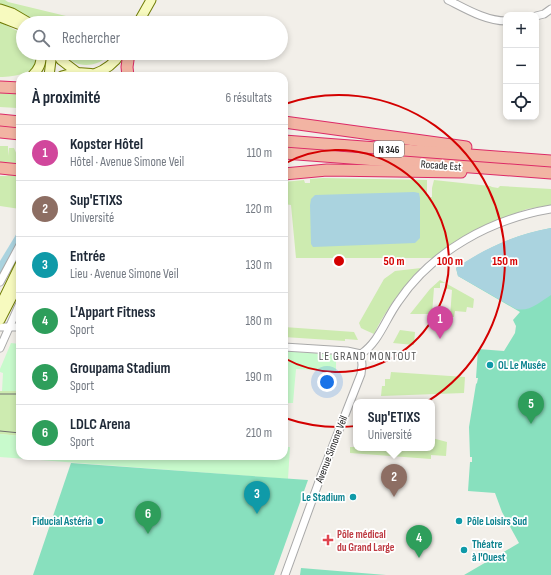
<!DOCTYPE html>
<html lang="fr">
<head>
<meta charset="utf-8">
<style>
	:root { --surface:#fff; --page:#f6f6f7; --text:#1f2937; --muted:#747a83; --line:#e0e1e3; --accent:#2563eb }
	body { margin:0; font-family:"Sofia Sans Condensed",sans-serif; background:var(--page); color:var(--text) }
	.controls { position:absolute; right:12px; top:12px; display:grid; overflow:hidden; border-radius:8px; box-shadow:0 2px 6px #0003 }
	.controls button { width:36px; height:36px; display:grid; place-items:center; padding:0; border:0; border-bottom:1px solid var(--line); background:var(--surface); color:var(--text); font:20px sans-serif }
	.you { position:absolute; left:327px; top:382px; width:14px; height:14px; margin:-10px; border:3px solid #fff; border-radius:50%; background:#1a73e8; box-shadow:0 0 0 6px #1a73e833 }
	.badge { display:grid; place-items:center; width:26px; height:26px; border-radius:50%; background:var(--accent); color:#fff; font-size:13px; font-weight:700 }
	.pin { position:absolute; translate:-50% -33px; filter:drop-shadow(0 1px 2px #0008) }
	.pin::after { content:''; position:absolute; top:21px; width:14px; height:12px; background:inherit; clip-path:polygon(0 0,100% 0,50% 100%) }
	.popup { position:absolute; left:353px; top:399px; width:82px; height:52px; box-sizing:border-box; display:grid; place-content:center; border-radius:8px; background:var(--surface); filter:drop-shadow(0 1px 3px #0005); font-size:13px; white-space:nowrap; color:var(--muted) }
	.popup b { font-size:15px; color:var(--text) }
	.popup::after { content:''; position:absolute; left:50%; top:100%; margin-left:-8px; border:8px solid transparent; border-top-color:var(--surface) }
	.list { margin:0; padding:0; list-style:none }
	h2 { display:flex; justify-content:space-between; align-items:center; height:52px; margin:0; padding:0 16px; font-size:17px }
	h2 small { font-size:13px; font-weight:400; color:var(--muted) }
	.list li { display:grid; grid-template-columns:26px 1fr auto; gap:12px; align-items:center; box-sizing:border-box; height:56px; padding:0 16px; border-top:1px solid var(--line) }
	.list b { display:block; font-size:15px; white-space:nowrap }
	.list p { margin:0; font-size:13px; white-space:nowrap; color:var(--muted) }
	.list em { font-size:13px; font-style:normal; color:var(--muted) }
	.icon { flex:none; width:22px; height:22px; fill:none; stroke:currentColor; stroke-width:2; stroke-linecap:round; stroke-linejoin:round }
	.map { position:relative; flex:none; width:551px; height:575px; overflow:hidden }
	.search { position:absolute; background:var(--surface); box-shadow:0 2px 6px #0003; left:16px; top:16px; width:272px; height:44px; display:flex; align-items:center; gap:10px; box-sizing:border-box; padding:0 14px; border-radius:22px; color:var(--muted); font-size:15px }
	.panel { position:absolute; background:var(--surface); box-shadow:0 2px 6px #0003; left:16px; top:72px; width:272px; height:388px; border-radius:12px }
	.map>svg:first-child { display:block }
</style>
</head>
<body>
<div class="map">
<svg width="551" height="575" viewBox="0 0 551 575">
	<rect width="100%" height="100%" fill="#f2efe9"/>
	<!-- grass -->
	<g fill="#cdebb0">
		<path d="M0,0H5L8,2L95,23H39L13,8L0,4Z"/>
		<path d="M0,22L23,34V53H36C42,73 14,77 0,77Z"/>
		<path d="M63,53H111C98,68 76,70 63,53Z"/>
		<path d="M0,91L20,92V103L17,108L0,107Z"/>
		<path d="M0,146H8V156L9,148H14L20,162L19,165L12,163H0Z"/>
		<path d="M11,174H18L17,179L20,181V209L0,206V176H6Z"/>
		<path d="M323,178L427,180V197H432V188L434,180L490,186L492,187L498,188L500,186L551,189V205L527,209L485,225L454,242L433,258H296L291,205L284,204V182L304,180L305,183H310V179Z"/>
		<path d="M421,268C402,288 386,309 374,334L365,330L361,328L359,323L384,279L391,274L395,271Z"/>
		<path d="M440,280L474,299L473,308L467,307L466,312L455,311L454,317H450L452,290L445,288L446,283H440V288H434L432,314H410L430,289Z"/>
		<path d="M284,327L354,332L358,340L345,339V341L284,337Z"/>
		<path d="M400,330L415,332L414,345L393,343Z"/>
		<path d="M391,372L465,377L464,393L381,396L382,386H385V379H390Z"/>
		<path d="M0,391H20V436L0,434Z"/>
		<path d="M355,437L356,448H432V438L447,442L446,456L431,455V459L350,453V447H354Z"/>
	</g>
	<!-- park -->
	<g fill="#c8facc">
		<path d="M11,343L20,344V391H2L3,373L0,372V369Z"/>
		<path d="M284,351L336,355V371L296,369L293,403H287V395L284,394Z"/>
		<path d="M0,434L20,436V456H284V447H290L288,479L0,457Z"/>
	</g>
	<!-- pitch -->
	<g fill="#88e0be">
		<path d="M551,228V575H464L519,543L502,512L495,493L468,491L470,462H472V457H470L469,427L476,384L477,383L478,378H476L478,349L504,351L515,333L516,326L513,320L520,312L458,276L456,268C487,248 514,235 551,228Z"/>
		<path d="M71,463L308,480L274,575H33Z"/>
		<path d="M301,568L386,575H300Z"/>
	</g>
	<!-- water -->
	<g fill="#aad3df">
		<path d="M414,192L419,193L420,198V238L415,243L313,247L311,244L310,205L311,199L315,195Z"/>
		<path d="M20,228V240L0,276V261Z"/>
		<path d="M551,228V295C540,302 530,312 516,309L458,276L456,268C485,248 516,234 551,228Z"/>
	</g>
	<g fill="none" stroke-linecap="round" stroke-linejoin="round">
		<defs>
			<g id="minor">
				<path d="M448,0C466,9 486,21 506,21"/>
				<path d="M536,16L544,14L551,9"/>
				<path d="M0,282L20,245"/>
				<path d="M0,327H20"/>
				<path d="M284,347L347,351L361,354"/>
				<path d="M0,348L20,303"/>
				<path d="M361,354C379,342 385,320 398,302C432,251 491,219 551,209"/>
				<path d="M285,575L321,476L361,374L362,365L361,354"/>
			</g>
			<g id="secondary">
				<path d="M0,9L12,13L29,23"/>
				<path d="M0,17L23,26"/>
				<path d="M138,23L151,0"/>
				<path d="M49,53L51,60L49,76"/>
				<path d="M56,53L61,60L78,73"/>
				<path d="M94,74C106,70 114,64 121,53"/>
				<path d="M32,76C39,69 42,63 41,53"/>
				<path d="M62,76C74,72 88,72 100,76"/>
				<path d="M0,306L20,265"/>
				<path d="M0,320L20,281"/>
			</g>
			<g id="trunk">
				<path d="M128,76L127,67L129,53"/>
				<path d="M0,87L20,88"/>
				<path d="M0,120L20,122"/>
				<path d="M284,122L466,147"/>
				<path d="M0,132L20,134"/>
				<path d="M284,141L551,161"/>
				<path d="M284,153L551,173"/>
				<path d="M0,168L20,170"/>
				<path d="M284,174L327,170L461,172"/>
			</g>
		</defs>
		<!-- minor casing -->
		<use href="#minor" stroke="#a9a9a9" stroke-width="9"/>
		<!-- secondary casing -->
		<use href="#secondary" stroke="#707d05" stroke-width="11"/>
		<!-- trunk casing -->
		<use href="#trunk" stroke="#dc2a67" stroke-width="13"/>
		<!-- minor -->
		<use href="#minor" stroke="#fff" stroke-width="7"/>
		<!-- secondary -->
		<use href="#secondary" stroke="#f7fabf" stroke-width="9"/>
		<!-- trunk -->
		<use href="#trunk" stroke="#f2b4a3" stroke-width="11"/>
		<!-- tram -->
		<g stroke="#707070" stroke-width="1">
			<path d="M0,394H20"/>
			<path d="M284,398H286"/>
			<path d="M0,431L20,433"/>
		</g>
	</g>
	<!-- distance rings -->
	<g fill="none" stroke="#d40000" stroke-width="2">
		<path d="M284 261A55 55 0 1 1 284 261"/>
		<path d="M284 164A111 111 0 1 1 284 358"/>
		<path d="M285 104A166 166 0 1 1 285 418"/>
	</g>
	<!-- markers -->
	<g fill="#0f9aa8" stroke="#fff" stroke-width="1.5">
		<circle cx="490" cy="365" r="4"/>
		<circle cx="353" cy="497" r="4"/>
		<circle cx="100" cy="521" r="4"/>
		<circle cx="459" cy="521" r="4"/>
		<circle cx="464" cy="550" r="4"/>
	</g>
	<path fill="#e0444e" stroke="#fff" stroke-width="1.5" d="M326 534h4v4h4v4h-4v4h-4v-4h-4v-4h4z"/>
	<g text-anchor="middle" stroke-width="3.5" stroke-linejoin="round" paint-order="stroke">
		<!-- shield labels -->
		<rect fill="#fff" stroke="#646464" stroke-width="1" x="374" y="141" width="30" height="16" rx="3"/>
		<g font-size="10" font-weight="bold" fill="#222">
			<text x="389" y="153">N 346</text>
		</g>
		<!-- street labels -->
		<g font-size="11" fill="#222" stroke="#fff">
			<text transform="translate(441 165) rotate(4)" y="4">Rocade Est</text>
			<text transform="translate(331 449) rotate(-69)" y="4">Avenue Simone Veil</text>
		</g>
		<!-- culture labels -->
		<g font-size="11" font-weight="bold" fill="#0d838f" stroke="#fff" text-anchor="start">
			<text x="498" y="369">OL Le Musée</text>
			<text x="345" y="501" text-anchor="end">Le Stadium</text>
			<text x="92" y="525" text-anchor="end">Fiducial Astéria</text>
			<text x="467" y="525">Pôle Loisirs Sud</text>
			<text x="472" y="548">Théatre<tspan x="472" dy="13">à l'Ouest</tspan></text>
		</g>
		<!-- health labels -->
		<g font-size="11" font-weight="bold" fill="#be3a42" stroke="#fff" text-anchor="start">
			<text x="337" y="538">Pôle médical<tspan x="337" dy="13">du Grand Large</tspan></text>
		</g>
		<!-- neighbourhood labels -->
		<g font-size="12" letter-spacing="1" fill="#555" stroke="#fff">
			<text x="368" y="360">LE GRAND MONTOUT</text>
		</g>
	</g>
	<circle cx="339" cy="261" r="6" fill="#d40000" stroke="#fff" stroke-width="2"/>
	<g font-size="12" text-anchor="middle" font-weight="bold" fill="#d40000" stroke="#fff" stroke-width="3.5" stroke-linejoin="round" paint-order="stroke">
		<text x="394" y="265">50 m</text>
		<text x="450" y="265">100 m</text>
		<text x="505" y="265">150 m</text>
	</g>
</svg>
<div class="controls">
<button>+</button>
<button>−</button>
<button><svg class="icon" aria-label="locate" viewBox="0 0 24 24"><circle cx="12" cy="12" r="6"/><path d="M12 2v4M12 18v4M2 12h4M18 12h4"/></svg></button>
</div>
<div class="you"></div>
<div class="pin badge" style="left:440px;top:339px;background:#d1479c">1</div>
<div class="pin badge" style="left:394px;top:497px;background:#8d6e63">2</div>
<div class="popup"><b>Sup'ETIXS</b>Université</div>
<div class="pin badge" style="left:257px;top:514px;background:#0f9aa8">3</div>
<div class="pin badge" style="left:419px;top:558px;background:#2e9e5b">4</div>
<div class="pin badge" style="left:531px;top:424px;background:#2e9e5b">5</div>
<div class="pin badge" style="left:148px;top:534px;background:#2e9e5b">6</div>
<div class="search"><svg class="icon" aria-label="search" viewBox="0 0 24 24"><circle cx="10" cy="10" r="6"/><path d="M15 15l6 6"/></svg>Rechercher</div>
<section class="panel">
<h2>À proximité<small>6 résultats</small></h2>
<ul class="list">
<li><span class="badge" style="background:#d1479c">1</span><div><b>Kopster Hôtel</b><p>Hôtel · Avenue Simone Veil</p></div><em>110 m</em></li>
<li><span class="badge" style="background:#8d6e63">2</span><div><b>Sup'ETIXS</b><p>Université</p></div><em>120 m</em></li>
<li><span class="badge" style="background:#0f9aa8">3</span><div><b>Entrée</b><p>Lieu · Avenue Simone Veil</p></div><em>130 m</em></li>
<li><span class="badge" style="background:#2e9e5b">4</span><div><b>L'Appart Fitness</b><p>Sport</p></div><em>180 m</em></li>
<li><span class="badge" style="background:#2e9e5b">5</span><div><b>Groupama Stadium</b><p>Sport</p></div><em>190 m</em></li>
<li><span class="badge" style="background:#2e9e5b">6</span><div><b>LDLC Arena</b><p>Sport</p></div><em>210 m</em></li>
</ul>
</section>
</div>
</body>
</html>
